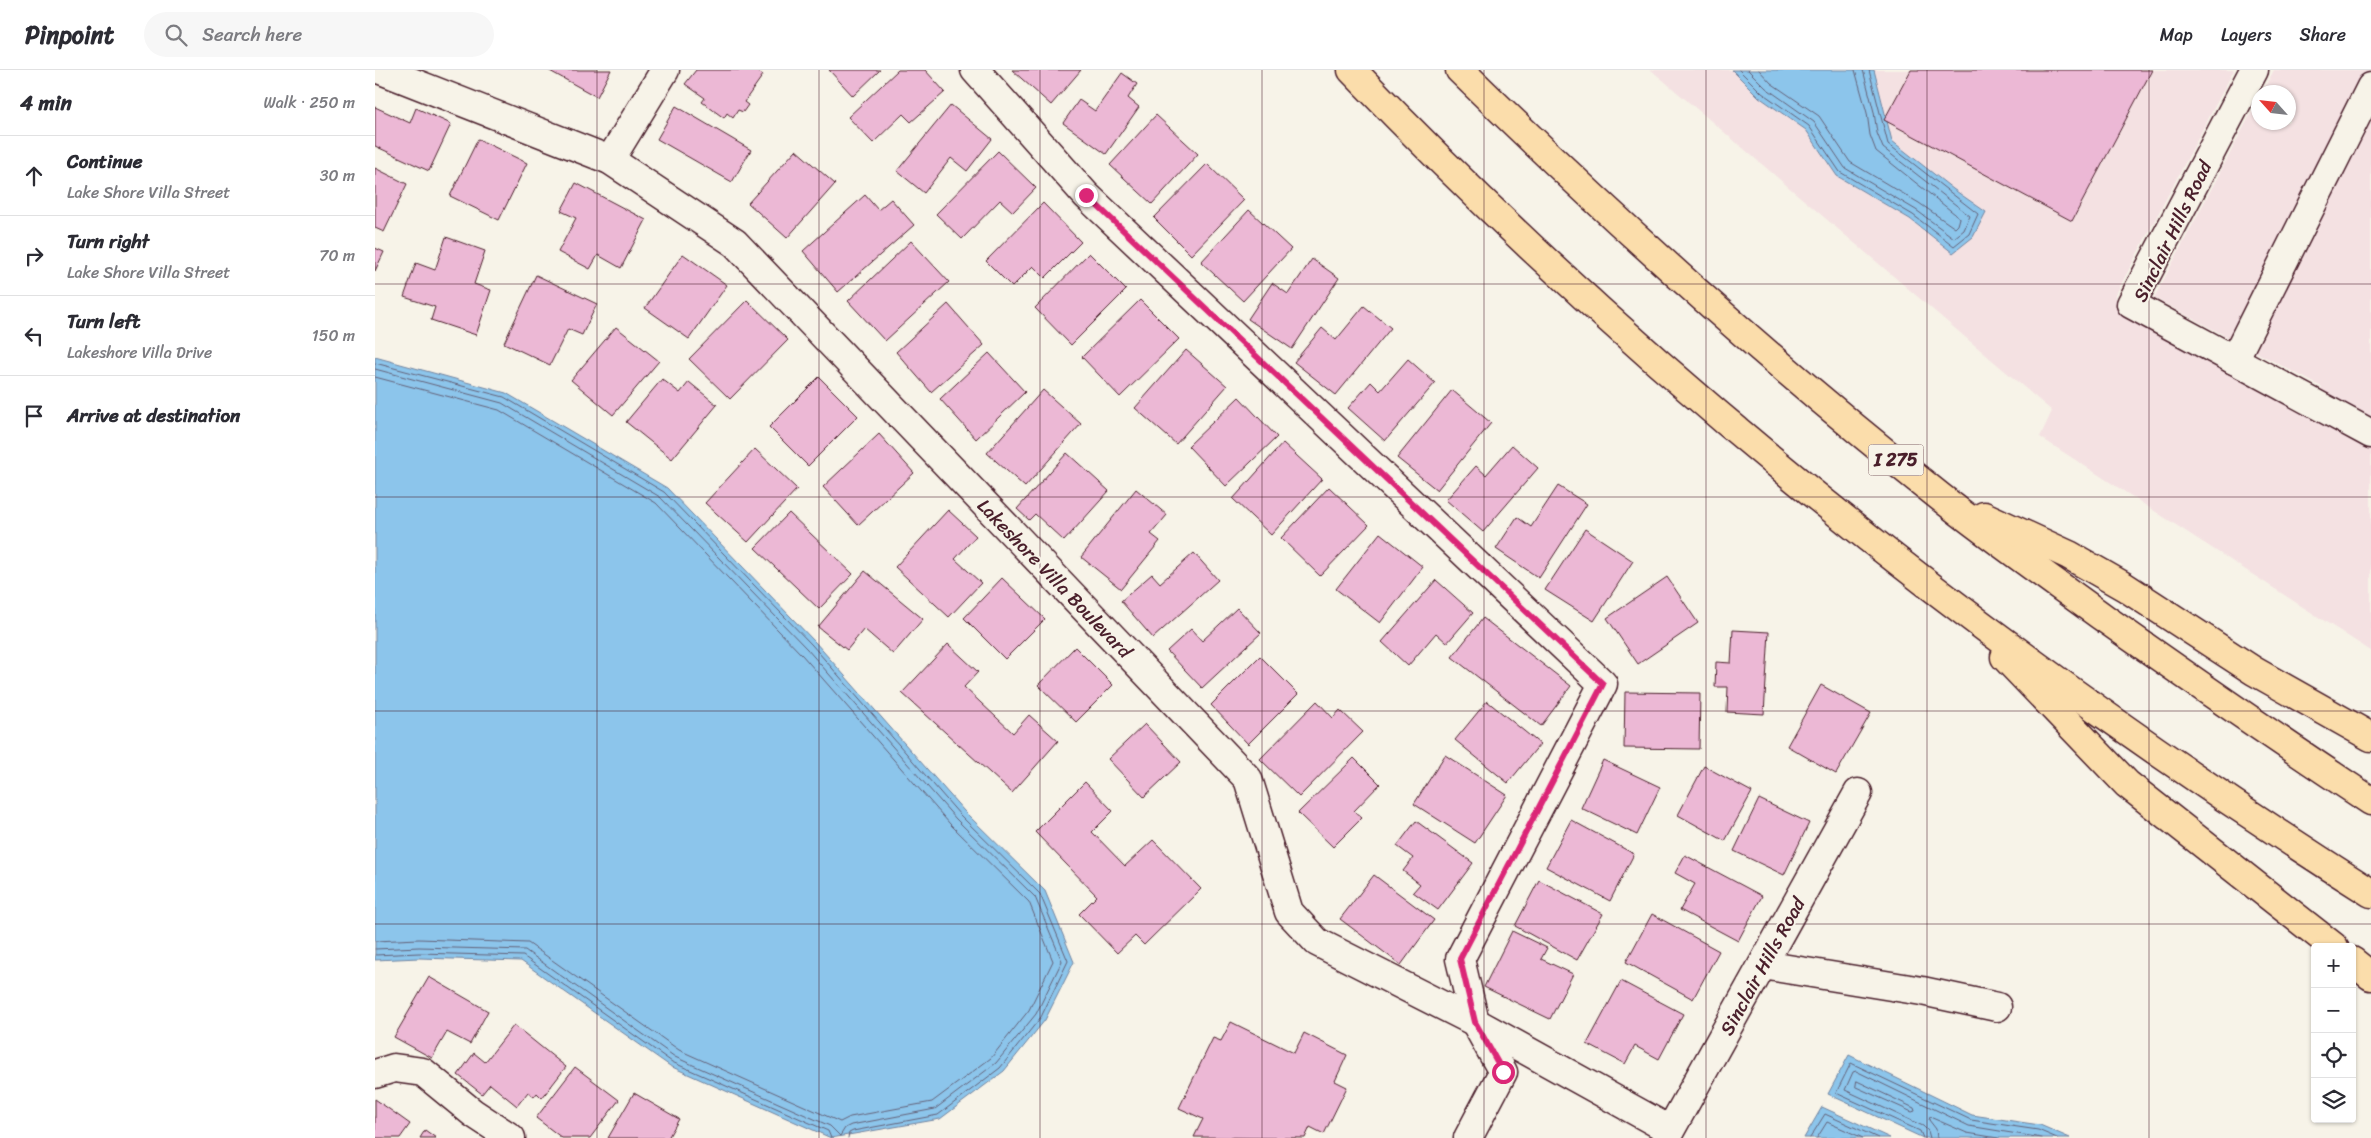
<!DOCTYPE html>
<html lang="en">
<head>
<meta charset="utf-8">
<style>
	:root { --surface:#fff; --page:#f7f7f7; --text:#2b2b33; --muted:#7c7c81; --line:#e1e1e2 }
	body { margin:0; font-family:Sriracha,sans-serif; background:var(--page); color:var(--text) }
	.controls { position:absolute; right:15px; bottom:15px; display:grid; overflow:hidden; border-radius:5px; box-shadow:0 1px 4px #0004 }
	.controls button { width:45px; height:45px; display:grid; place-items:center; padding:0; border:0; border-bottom:1px solid var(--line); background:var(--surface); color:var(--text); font:25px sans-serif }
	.compass { position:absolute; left:1876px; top:15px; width:45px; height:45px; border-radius:50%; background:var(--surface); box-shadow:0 1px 4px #0004; rotate:297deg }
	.stop { position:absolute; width:15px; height:15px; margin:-11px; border:4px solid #db2777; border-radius:50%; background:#fff }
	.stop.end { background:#db2777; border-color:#fff; box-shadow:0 1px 5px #0008 }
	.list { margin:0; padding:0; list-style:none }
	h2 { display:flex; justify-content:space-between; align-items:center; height:65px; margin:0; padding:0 20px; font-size:21px }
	h2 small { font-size:16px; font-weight:400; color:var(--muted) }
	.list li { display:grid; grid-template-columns:32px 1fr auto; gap:15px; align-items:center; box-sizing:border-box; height:80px; padding:0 20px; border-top:1px solid var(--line) }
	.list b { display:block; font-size:19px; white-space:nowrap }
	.list p { margin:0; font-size:16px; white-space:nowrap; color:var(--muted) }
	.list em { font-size:16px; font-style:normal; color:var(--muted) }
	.icon { flex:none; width:28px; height:28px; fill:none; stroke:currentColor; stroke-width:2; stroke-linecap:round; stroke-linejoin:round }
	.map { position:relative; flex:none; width:1996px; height:1068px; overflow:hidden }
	header { display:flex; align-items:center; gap:30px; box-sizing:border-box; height:70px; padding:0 25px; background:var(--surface); border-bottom:1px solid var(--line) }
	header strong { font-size:24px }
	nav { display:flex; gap:28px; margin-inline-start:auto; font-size:18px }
	.search { width:350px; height:45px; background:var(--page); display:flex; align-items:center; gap:12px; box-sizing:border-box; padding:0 18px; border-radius:28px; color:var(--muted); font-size:19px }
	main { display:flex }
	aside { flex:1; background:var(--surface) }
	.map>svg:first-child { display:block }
</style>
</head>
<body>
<header>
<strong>Pinpoint</strong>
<div class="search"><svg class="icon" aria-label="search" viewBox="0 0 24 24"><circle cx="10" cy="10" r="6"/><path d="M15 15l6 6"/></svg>Search here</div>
<nav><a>Map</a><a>Layers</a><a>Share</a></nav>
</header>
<main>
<aside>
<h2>4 min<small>Walk · 250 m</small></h2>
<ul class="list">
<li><svg class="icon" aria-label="ahead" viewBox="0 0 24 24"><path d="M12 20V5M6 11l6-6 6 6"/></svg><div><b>Continue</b><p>Lake Shore Villa Street</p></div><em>30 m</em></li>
<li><svg class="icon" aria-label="right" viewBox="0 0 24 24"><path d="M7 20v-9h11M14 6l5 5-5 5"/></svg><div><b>Turn right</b><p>Lake Shore Villa Street</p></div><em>70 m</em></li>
<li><svg class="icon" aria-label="left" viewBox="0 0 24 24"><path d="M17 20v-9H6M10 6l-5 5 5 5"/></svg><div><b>Turn left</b><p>Lakeshore Villa Drive</p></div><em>150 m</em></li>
<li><svg class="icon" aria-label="arrive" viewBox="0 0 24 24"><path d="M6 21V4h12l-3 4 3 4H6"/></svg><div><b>Arrive at destination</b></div></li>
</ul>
</aside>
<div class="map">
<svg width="1996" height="1068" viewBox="0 0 1996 1068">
	<rect width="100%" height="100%" fill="#f7f3e8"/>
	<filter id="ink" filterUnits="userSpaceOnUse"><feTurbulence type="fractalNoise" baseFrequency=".02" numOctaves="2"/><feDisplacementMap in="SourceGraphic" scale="10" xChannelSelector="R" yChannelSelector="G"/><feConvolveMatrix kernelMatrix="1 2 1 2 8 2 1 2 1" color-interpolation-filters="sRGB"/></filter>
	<g filter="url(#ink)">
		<!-- built -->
		<path fill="#f4e1e2" d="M1276,0H1357L1384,27L1431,60L1462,106L1535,149L1578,183L1611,142L1578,119L1517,71L1499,0H1859L1740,226L1749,248L1933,346L1947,317L1779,228L1883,30L1884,52H1914V22H1887L1899,0H1996V581L1665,367L1677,341Z"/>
		<!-- water -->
		<g fill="#8cc5eb" stroke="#72839e">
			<path d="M1357,0H1499L1517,71L1578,119L1611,142L1598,167L1578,183L1535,149L1462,106L1431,60L1384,27Z"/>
			<path d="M0,287L131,323L292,418L440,572L589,741L670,821L699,892L670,950L629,1001L565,1049L456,1068L295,996L146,891L44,888L0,890Z"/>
			<path d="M1474,985L1597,1045L1665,1055L1695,1068H1548L1453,1024Z"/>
			<path d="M1447,1037L1515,1068H1429Z"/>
		</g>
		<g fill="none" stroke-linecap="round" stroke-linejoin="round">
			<!-- shore -->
			<g stroke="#646178" stroke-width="1">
				<path d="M1364,0L1387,23L1434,56L1465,102L1538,145L1579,176L1594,164L1603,144L1513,74L1494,0"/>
				<path d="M1373,0L1391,18L1439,52L1470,98L1541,140L1579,168L1589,160L1595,146L1508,78L1502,63L1499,42L1488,0"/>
				<path d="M1384,0L1396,13L1444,46L1475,92L1544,133L1580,158L1583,155L1585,148L1501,81L1495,65L1492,43L1480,0"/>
				<path d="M0,293L129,327L289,422L437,575L585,745L665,824L693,891L666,947L625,998L563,1045L478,1061L474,1063L473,1068"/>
				<path d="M0,299L127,333L285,427L432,579L581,749L660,827L687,891L661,944L621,993L560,1039L476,1055L470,1058L465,1066L455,1056L300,987L150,880L44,877L0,879"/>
				<path d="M0,307L124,340L281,433L427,585L575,754L654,832L678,891L654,940L616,988L557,1032L475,1047L465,1052L304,980L153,873L44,869L0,871"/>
				<path d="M0,885L44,883L148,886L297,992L453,1061L456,1068"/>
				<path d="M1482,1011L1539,1038L1540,1041L1537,1042L1481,1017Z"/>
				<path d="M1435,1068L1450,1044L1503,1068"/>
				<path d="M1442,1068L1452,1052L1488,1068"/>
				<path d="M1548,1068L1545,1061L1461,1023L1476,993L1596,1050L1663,1060L1682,1068"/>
				<path d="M1555,1068L1553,1061L1548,1056L1470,1020L1478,1002L1481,1001L1594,1056L1667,1068"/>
				<path d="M1562,1068L1561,1059L1554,1050L1555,1047L1592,1063L1623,1068"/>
			</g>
		</g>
		<!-- building -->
		<g fill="#ecb8d5" stroke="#4a1f2b">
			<path d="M173,0H236L222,27Z"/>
			<path d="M321,0H380L388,5L369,32L373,35L368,42L363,40L358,48L352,43L349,48L327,32L330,28L310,14Z"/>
			<path d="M454,0H505L478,26Z"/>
			<path d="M523,0H550L570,22L536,52L528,44L498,73L473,47Z"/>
			<path d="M637,0H706L676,35Z"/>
			<path d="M1536,0H1777L1697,151L1509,50Z"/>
			<path d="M747,3L762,14L753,28L764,37L731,84L688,53L704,30L720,41Z"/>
			<path d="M576,35L617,69L592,101L576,88L549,123L522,101Z"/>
			<path d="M301,36L376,80L357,112L282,69Z"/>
			<path d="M0,37L35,53L41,38L76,54L54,101L0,76Z"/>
			<path d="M781,45L823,84L777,134L735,95Z"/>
			<path d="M103,69L152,93L124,150L75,126Z"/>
			<path d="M421,80L460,114L412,168L373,133Z"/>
			<path d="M623,81L661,118L638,142L625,130L587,169L561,144Z"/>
			<path d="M832,94L869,130L816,185L779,148Z"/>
			<path d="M0,98L32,114L9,162L0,158Z"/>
			<path d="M201,113L271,150L246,198L223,185L215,199L183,182L201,148L186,141Z"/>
			<path d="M490,125L503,140L516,129L539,155L463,222L428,181Z"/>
			<path d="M668,133L706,172L670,208L658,196L637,217L611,191Z"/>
			<path d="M874,140L916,179L868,231L826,192Z"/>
			<path d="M71,167L110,181L99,214L116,220L101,265L56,250L60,237L29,227L41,193L60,200Z"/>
			<path d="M536,171L574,212L510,271L473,231Z"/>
			<path d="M0,178L9,182L0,201Z"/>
			<path d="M714,183L751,220L696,275L660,238Z"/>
			<path d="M308,184L352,215L314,269L270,238Z"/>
			<path d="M937,189L964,208L917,279L873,249L897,213L913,224Z"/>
			<path d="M161,205L222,234L207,265L193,259L175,295L129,273Z"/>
			<path d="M372,230L413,270L355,329L314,289Z"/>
			<path d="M765,230L804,269L745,327L707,287Z"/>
			<path d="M573,234L609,275L556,322L521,282Z"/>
			<path d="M989,236L1016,258L961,325L919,292L947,258L961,270Z"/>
			<path d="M241,257L284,291L238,345L196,310Z"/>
			<path d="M811,280L852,316L801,374L760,338Z"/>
			<path d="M614,283L650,322L601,369L565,329Z"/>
			<path d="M1033,289L1060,313L1010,371L973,338L996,312L1005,321Z"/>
			<path d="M444,307L483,346L433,396L394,357Z"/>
			<path d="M287,309L305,323L314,312L342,335L297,389L251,352Z"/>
			<path d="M668,320L706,354L650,417L612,383Z"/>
			<path d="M1077,320L1116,353L1062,420L1022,388Z"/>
			<path d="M864,327L902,367L851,416L813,376Z"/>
			<path d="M504,364L539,403L483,455L448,417Z"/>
			<path d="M908,373L947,409L896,465L858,429Z"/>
			<path d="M1137,375L1163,398L1108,462L1071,430L1101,396L1111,405Z"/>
			<path d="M380,379L422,419L373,472L330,433Z"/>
			<path d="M692,383L734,421L689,471L660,444L654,450L642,439Z"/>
			<path d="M1183,416L1212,434L1164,508L1121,479L1142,447L1156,457Z"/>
			<path d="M954,417L994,455L945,506L906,468Z"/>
			<path d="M761,419L792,445L776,464L785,471L746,519L706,487Z"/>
			<path d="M573,440L601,466L580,489L606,513L574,547L520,497Z"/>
			<path d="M414,443L478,504L444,539L380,478Z"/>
			<path d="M1210,459L1258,491L1219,551L1170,520Z"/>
			<path d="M1005,463L1048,497L1005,553L961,519Z"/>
			<path d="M819,483L843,510L778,568L746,531L777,504L785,513Z"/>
			<path d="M490,501L548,549L518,584L489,559L472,580L443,557Z"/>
			<path d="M1292,507L1323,553L1263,594L1232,548Z"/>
			<path d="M627,508L670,549L630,589L589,548Z"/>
			<path d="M1061,510L1098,543L1072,573L1061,563L1033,596L1007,572Z"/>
			<path d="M862,538L886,563L827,618L792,581L816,559L827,571Z"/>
			<path d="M1108,548L1196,616L1166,656L1077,587Z"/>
			<path d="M1358,560L1394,562L1389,644L1352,642L1353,617H1340L1341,592L1356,593Z"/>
			<path d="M573,574L603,602L589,617L638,663L654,645L683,671L637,723L527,623Z"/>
			<path d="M700,577L738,615L701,652L663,615Z"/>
			<path d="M885,586L923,624L873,674L836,635Z"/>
			<path d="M1446,615L1496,643L1461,704L1412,676Z"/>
			<path d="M1250,622L1325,623L1324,679L1249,678Z"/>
			<path d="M942,631L958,648L965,640L988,662L924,727L885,689Z"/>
			<path d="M1112,631L1165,674L1133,713L1080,670Z"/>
			<path d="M770,654L806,692L769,727L733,689Z"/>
			<path d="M1070,685L1132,725L1100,773L1039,734Z"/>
			<path d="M979,688L1005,714L979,741L987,748L958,777L923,743Z"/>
			<path d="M1228,690L1285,717L1262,765L1206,738Z"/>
			<path d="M1329,696L1377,722L1350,771L1303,745Z"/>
			<path d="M710,712L738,741L717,762L750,796L778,770L826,819L769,875L760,866L742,883L704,844L722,826L660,762Z"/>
			<path d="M1384,729L1434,753L1409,805L1359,781Z"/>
			<path d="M1196,750L1259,784L1235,831L1171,797Z"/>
			<path d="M1041,751L1098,793L1063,840L1038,822L1045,814L1028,801L1038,788L1022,776Z"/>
			<path d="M1310,785L1387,826L1363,871L1305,840L1320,814L1300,803Z"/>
			<path d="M999,805L1059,850L1026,895L965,849Z"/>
			<path d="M1164,810L1228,844L1202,890L1140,856Z"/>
			<path d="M1277,844L1344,881L1318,929L1251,892Z"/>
			<path d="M1137,861L1172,878L1166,889L1198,904L1175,949L1109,917Z"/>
			<path d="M54,907L113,941L95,974L72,962L57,988L19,967Z"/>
			<path d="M1246,911L1308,944L1284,989L1260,976L1250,994L1212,974Z"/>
			<path d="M856,952L919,983L929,963L972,985L960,1011L972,1017L949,1064L935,1057L930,1068L819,1067L828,1049L804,1038L838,968L846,971Z"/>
			<path d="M139,955L191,997L167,1028L162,1023L159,1027L153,1022L142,1036L115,1014L107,1024L83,1005L99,983L110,992Z"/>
			<path d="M200,997L244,1030L215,1068H187L161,1048Z"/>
			<path d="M259,1023L304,1049L293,1068H233Z"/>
			<path d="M0,1029L35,1054L25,1068H0Z"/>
			<path d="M50,1060L61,1068H45Z"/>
		</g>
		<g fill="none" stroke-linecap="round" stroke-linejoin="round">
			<defs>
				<g id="minor">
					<path d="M6,0L235,90L360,173L873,709L914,842L942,872L1100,952L1295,1060"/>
					<path d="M600,0L711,125L1228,614L1085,889L1100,952L1128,1002L1093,1068"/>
					<path d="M1879,0L1756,234L1996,364"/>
					<path d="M235,90L290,0"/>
					<path d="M1859,290L1996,17"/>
					<path d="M1388,895L1547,921L1622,937"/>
					<path d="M0,1004L19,998L48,1002L98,1043L136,1068"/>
					<path d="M1291,1068L1483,723"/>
				</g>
				<g id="highway">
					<path d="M977,0C1280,316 1626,589 1996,823"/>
					<path d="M1085,0C1238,150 1396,293 1564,426C1617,468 1674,508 1729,548C1817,610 1906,672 1996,731"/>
					<path d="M1609,446L1694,485L1750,517L1879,601L1996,667"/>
					<path d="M1630,587L1752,714L1959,877"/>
					<path d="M1977,891L1996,906"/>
				</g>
			</defs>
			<!-- minor casing -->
			<use href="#minor" stroke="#4a1f2b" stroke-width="31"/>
			<!-- highway casing -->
			<use href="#highway" stroke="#4a1f2b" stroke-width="31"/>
			<!-- minor -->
			<use href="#minor" stroke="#f7f3e8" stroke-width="28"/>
			<!-- highway -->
			<use href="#highway" stroke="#fbddab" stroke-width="28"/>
		</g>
	</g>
	<g fill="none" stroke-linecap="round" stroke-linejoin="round" filter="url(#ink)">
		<!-- route -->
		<path stroke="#db2777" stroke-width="6" d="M711,125L1228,614L1085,889L1100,952L1128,1002"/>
	</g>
	<!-- grid -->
	<path fill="none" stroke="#4a1f2b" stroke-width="1" stroke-opacity="0.55" d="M222,0V1068M444,0V1068M665,0V1068M887,0V1068M1109,0V1068M1331,0V1068M1552,0V1068M1774,0V1068M0,214H1996M0,427H1996M0,641H1996M0,854H1996"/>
	<g text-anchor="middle" stroke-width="4" stroke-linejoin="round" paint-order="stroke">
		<!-- shield labels -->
		<rect fill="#f7f3e8" stroke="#7e5f64" stroke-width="1" x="1493.5" y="374.5" width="55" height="31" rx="4"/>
		<g font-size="18" font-weight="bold" fill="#4a1f2b">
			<text x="1521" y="396">I 275</text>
		</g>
		<!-- street labels -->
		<g font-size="19" fill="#4a1f2b" stroke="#f7f3e8">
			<text transform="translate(1797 161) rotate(-64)" y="7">Sinclair Hills Road</text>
			<text transform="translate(680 508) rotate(46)" y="7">Lakeshore Villa Boulevard</text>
			<text transform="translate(1387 896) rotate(-61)" y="7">Sinclair Hills Road</text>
		</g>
	</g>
</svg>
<div class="controls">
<button>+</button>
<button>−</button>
<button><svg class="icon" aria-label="locate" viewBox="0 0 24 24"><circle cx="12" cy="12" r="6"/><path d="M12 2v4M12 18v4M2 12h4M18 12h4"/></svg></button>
<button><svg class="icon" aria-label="layers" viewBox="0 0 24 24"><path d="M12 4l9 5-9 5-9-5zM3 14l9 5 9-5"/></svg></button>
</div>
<svg class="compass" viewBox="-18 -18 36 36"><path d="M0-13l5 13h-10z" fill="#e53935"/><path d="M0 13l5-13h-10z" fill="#7c7c81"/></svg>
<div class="stop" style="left:1128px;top:1002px"></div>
<div class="stop end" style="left:711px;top:125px"></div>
</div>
</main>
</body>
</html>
